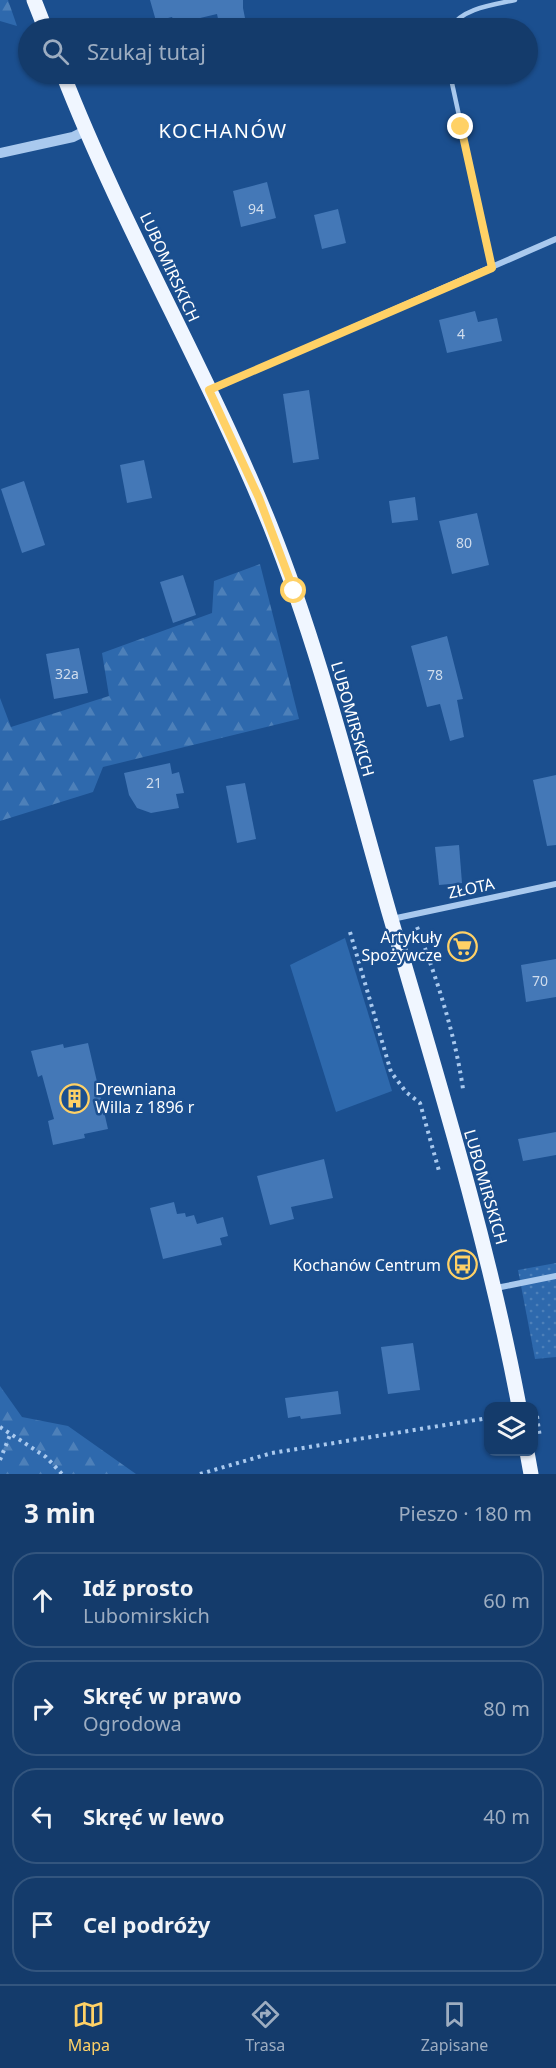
<!DOCTYPE html>
<html lang="pl">
<head>
<meta charset="utf-8">
<style>
	:root { --surface:#143b6b; --page:#214673; --text:#f1f3f6; --muted:#9dadc1; --line:#33557e; --accent:#ffd166 }
	body { margin:0; font-family:"Noto Sans",sans-serif; background:var(--page); color:var(--text) }
	.controls { position:absolute; right:18px; bottom:18px; display:grid; overflow:hidden; border-radius:12px; box-shadow:0 2px 4px #0004 }
	.controls button { width:54px; height:54px; display:grid; place-items:center; padding:0; border:0; border-bottom:2px solid var(--line); background:var(--surface); color:var(--text); font:30px sans-serif }
	.stop { position:absolute; width:18px; height:18px; margin:-14px; border:4px solid #ffd166; border-radius:50%; background:#fff }
	.stop.end { background:#ffd166; border-color:#fff; box-shadow:0 2px 6px #0008 }
	.list { margin:0; padding:0; list-style:none }
	h2 { display:flex; justify-content:space-between; align-items:center; height:78px; margin:0; padding:0 24px; font-size:26px }
	h2 small { font-size:20px; font-weight:400; color:var(--muted) }
	.list li { display:grid; grid-template-columns:39px 1fr auto; gap:18px; align-items:center; box-sizing:border-box; height:96px; margin:0 12px 12px; padding:0 12px; border:2px solid var(--line); border-radius:24px }
	.list b { display:block; font-size:22px; white-space:nowrap }
	.list p { margin:0; font-size:20px; white-space:nowrap; color:var(--muted) }
	.list em { font-size:20px; font-style:normal; color:var(--muted) }
	.icon { flex:none; width:33px; height:33px; fill:none; stroke:currentColor; stroke-width:2; stroke-linecap:round; stroke-linejoin:round }
	.map { position:relative; flex:none; width:556px; height:1474px; overflow:hidden }
	.search { position:absolute; background:var(--surface); box-shadow:0 2px 4px #0004; left:18px; right:18px; top:18px; height:66px; display:flex; align-items:center; gap:15px; box-sizing:border-box; padding:0 21px; border-radius:33px; color:var(--muted); font-size:22px }
	.sheet { height:510px; background:var(--surface) }
	nav { display:flex; justify-content:space-around; align-items:center; box-sizing:border-box; height:84px; border-top:2px solid var(--line); background:var(--surface); font-size:16px; color:var(--muted) }
	nav a { display:grid; justify-items:center; gap:3px }
	nav .on { color:var(--accent) }
	.map>svg:first-child { display:block }
</style>
</head>
<body>
<div class="map">
<svg width="556" height="1474" viewBox="0 0 556 1474">
	<defs>
		<pattern id="grass-dots" width="8" height="8" patternUnits="userSpaceOnUse" patternTransform="scale(1.5)"><rect width="8" height="8" fill="#2e69ad"/><path d="M2 2h.1M6 6h.1" fill="none" stroke="#4d80b9" stroke-width="1.8" stroke-linecap="round"/></pattern>
		<pattern id="forest-firs" width="22" height="20" patternUnits="userSpaceOnUse" patternTransform="scale(1.5)"><rect width="22" height="20" fill="#2e69ad"/><path d="M5 1l3.5 6h-7zM16 11l3.5 6h-7z" fill="#4d80b9"/></pattern>
	</defs>
	<rect width="100%" height="100%" fill="#1b4f8f"/>
	<!-- grass -->
	<path fill="url(#grass-dots)" d="M556,1263V1357L535,1359L518,1270Z"/>
	<!-- forest -->
	<g fill="url(#forest-firs)">
		<path d="M0,0H8L17,26L0,21Z"/>
		<path d="M260,564L299,719L103,767L93,792L0,821V698L11,727L109,696L102,653L212,613L214,581Z"/>
		<path d="M0,1386L22,1417L68,1426L136,1474H0Z"/>
	</g>
	<!-- park -->
	<path fill="#2e69ad" d="M345,938L392,1091L336,1112L290,965Z"/>
	<!-- building -->
	<g fill="#4478b7">
		<path d="M150,0H243V8L247,28H220L217,14L175,24L172,17L156,21Z"/>
		<path d="M267,182L276,218L241,227L233,191Z"/>
		<path d="M338,209L346,243L322,249L314,215Z"/>
		<path d="M475,311L478,322L497,318L502,341L447,353L439,320Z"/>
		<path d="M309,390L319,459L293,463L283,394Z"/>
		<path d="M144,460L152,498L127,503L120,465Z"/>
		<path d="M24,481L45,545L22,553L1,489Z"/>
		<path d="M415,497L418,520L392,523L389,501Z"/>
		<path d="M477,513L489,565L452,574L439,521Z"/>
		<path d="M183,575L196,615L173,623L160,582Z"/>
		<path d="M447,636L463,699L457,700L464,737L450,741L440,704L427,707L411,646Z"/>
		<path d="M79,648L88,693L54,699L46,654Z"/>
		<path d="M170,763L172,774L179,772L184,793L176,794L179,808L151,813L137,808L129,795L124,773Z"/>
		<path d="M556,775V845L547,846L533,780Z"/>
		<path d="M245,783L256,839L237,843L226,786Z"/>
		<path d="M459,845L462,883L439,885L435,847Z"/>
		<path d="M556,959V997L526,1002L521,965Z"/>
		<path d="M88,1043L108,1129L84,1134L85,1138L53,1145L48,1121L54,1119L42,1075L38,1077L31,1051L63,1044L64,1048Z"/>
		<path d="M556,1132V1155L523,1161L518,1139Z"/>
		<path d="M324,1159L333,1198L291,1207L294,1219L270,1225L257,1176Z"/>
		<path d="M174,1202L177,1214L185,1213L186,1217L194,1215L197,1224L223,1217L228,1236L220,1238L222,1245L163,1259L150,1208Z"/>
		<path d="M413,1343L420,1390L388,1394L381,1347Z"/>
		<path d="M338,1391L341,1414L301,1419L300,1416L288,1418L285,1398Z"/>
	</g>
	<g fill="none" stroke-linecap="round" stroke-linejoin="round">
		<!-- path -->
		<g stroke="#a9c9ee" stroke-width="4" stroke-dasharray="3 4.5" stroke-linecap="butt">
			<path d="M417,927C437,979 455,1034 463,1089"/>
			<path d="M350,932L391,1072L406,1092L420,1103L439,1171"/>
			<path d="M537,1416L540,1438"/>
			<path d="M0,1427L46,1457L62,1474"/>
			<path d="M0,1460L10,1435"/>
			<path d="M200,1474L272,1453L488,1418"/>
		</g>
		<!-- service -->
		<g stroke="#a9c9ee" stroke-width="4.5">
			<path d="M450,28C463,8 492,5 515,0"/>
			<path d="M450,74L492,268"/>
		</g>
		<!-- minor -->
		<g stroke="#a9c9ee" stroke-width="6">
			<path d="M209,390L556,239"/>
			<path d="M392,919L556,884"/>
			<path d="M496,1288L556,1276"/>
		</g>
		<!-- tertiary -->
		<path stroke="#a9c9ee" stroke-width="10" d="M0,153L73,137L87,130"/>
		<!-- primary -->
		<g stroke="#f0f6ff" stroke-width="15">
			<path d="M34,0L45,28"/>
			<path d="M63,74C123,228 208,372 270,525C321,653 353,787 391,919C438,1080 488,1241 519,1406"/>
			<path d="M527,1452L531,1474"/>
		</g>
	</g>
	<g fill="none" stroke-linecap="round" stroke-linejoin="round">
		<!-- route -->
		<path stroke="#ffd166" stroke-width="8" d="M294,591L259,498L209,390L492,268L461,127"/>
	</g>
	<!-- icons -->
	<defs>
		<symbol id="supermarket-ring" viewBox="-11 -11 22 22"><circle r="9.5" fill="#1b4f8f" stroke="#ffd166" stroke-width="1.5"/><path d="M-6-5.5h2.5l.6 2H6L4.5 2H-2.5L-4.4-4H-6ZM-1.5 3.2a1.3 1.3 0 1 0 .1 0ZM3 3.2a1.3 1.3 0 1 0 .1 0Z" fill="#ffd166"/></symbol>
		<symbol id="building-ring" viewBox="-11 -11 22 22"><circle r="9.5" fill="#1b4f8f" stroke="#ffd166" stroke-width="1.5"/><path d="M-4-6H4V6H1V3H-1V6H-4ZM-2.5-4.3h1.7v1.8h-1.7ZM.8-4.3h1.7v1.8H.8ZM-2.5-1h1.7V.8h-1.7ZM.8-1h1.7V.8H.8Z" fill="#ffd166"/></symbol>
		<symbol id="bus-ring" viewBox="-11 -11 22 22"><circle r="9.5" fill="#1b4f8f" stroke="#ffd166" stroke-width="1.5"/><path d="M-5-6H5V4H4V6H2V4H-2V6H-4V4H-5ZM-3.5-4V0h7V-4ZM-3.5 1.2v1.5H-2V1.2ZM2 1.2v1.5H3.5V1.2Z" fill="#ffd166"/></symbol>
	</defs>
	<g fill-rule="evenodd">
		<use href="#supermarket-ring" x="446" y="930" width="33" height="33"/>
		<use href="#building-ring" x="58" y="1082" width="33" height="33"/>
		<use href="#bus-ring" x="446" y="1248" width="33" height="33"/>
	</g>
	<g text-anchor="middle" stroke-width="5" stroke-linejoin="round" paint-order="stroke">
		<!-- number labels -->
		<g font-size="14" fill="#d0dded">
			<text x="256" y="214">94</text>
			<text x="461" y="339">4</text>
			<text x="464" y="548">80</text>
			<text x="67" y="679">32a</text>
			<text x="435" y="680">78</text>
			<text x="154" y="788">21</text>
			<text x="540" y="986">70</text>
		</g>
		<!-- street labels -->
		<g font-size="16" fill="#fff" stroke="#1b4f8f">
			<text transform="translate(170 267) rotate(65)" y="6">LUBOMIRSKICH</text>
			<text transform="translate(353 719) rotate(74)" y="6">LUBOMIRSKICH</text>
			<text transform="translate(471 888) rotate(-12)" y="6">ZŁOTA</text>
			<text transform="translate(486 1187) rotate(74)" y="6">LUBOMIRSKICH</text>
		</g>
		<!-- poi labels -->
		<g font-size="16" fill="#fff" stroke="#1b4f8f" text-anchor="end">
			<text x="442" y="943">Artykuły<tspan x="442" dy="18">Spożywcze</tspan></text>
			<text x="95" y="1095" text-anchor="start">Drewniana<tspan x="95" dy="18">Willa z 1896 r</tspan></text>
			<text x="441" y="1271">Kochanów Centrum</text>
		</g>
		<!-- quarter labels -->
		<g font-size="20" letter-spacing="1.5" fill="#fff" stroke="#1b4f8f">
			<text x="223" y="138">KOCHANÓW</text>
		</g>
	</g>
</svg>
<div class="controls">
<button><svg class="icon" aria-label="layers" viewBox="0 0 24 24"><path d="M12 4l9 5-9 5-9-5zM3 14l9 5 9-5"/></svg></button>
</div>
<div class="stop" style="left:294px;top:591px"></div>
<div class="stop end" style="left:461px;top:127px"></div>
<div class="search"><svg class="icon" aria-label="search" viewBox="0 0 24 24"><circle cx="10" cy="10" r="6"/><path d="M15 15l6 6"/></svg>Szukaj tutaj</div>
</div>
<section class="sheet">
<h2>3 min<small>Pieszo · 180 m</small></h2>
<ul class="list">
<li><svg class="icon" aria-label="ahead" viewBox="0 0 24 24"><path d="M12 20V5M6 11l6-6 6 6"/></svg><div><b>Idź prosto</b><p>Lubomirskich</p></div><em>60 m</em></li>
<li><svg class="icon" aria-label="right" viewBox="0 0 24 24"><path d="M7 20v-9h11M14 6l5 5-5 5"/></svg><div><b>Skręć w prawo</b><p>Ogrodowa</p></div><em>80 m</em></li>
<li><svg class="icon" aria-label="left" viewBox="0 0 24 24"><path d="M17 20v-9H6M10 6l-5 5 5 5"/></svg><div><b>Skręć w lewo</b></div><em>40 m</em></li>
<li><svg class="icon" aria-label="arrive" viewBox="0 0 24 24"><path d="M6 21V4h12l-3 4 3 4H6"/></svg><div><b>Cel podróży</b></div></li>
</ul>
</section>
<nav>
<a class="on"><svg class="icon" aria-label="map" viewBox="0 0 24 24"><path d="M3 6l6-2 6 2 6-2v14l-6 2-6-2-6 2zM9 4v14M15 6v14"/></svg>Mapa</a>
<a><svg class="icon" aria-label="directions" viewBox="0 0 24 24"><path d="M12 3l9 9-9 9-9-9zM9 14v-3h6M13 9l2 2-2 2"/></svg>Trasa</a>
<a><svg class="icon" aria-label="saved" viewBox="0 0 24 24"><path d="M7 4h10v16l-5-4-5 4z"/></svg>Zapisane</a>
</nav>
</body>
</html>
